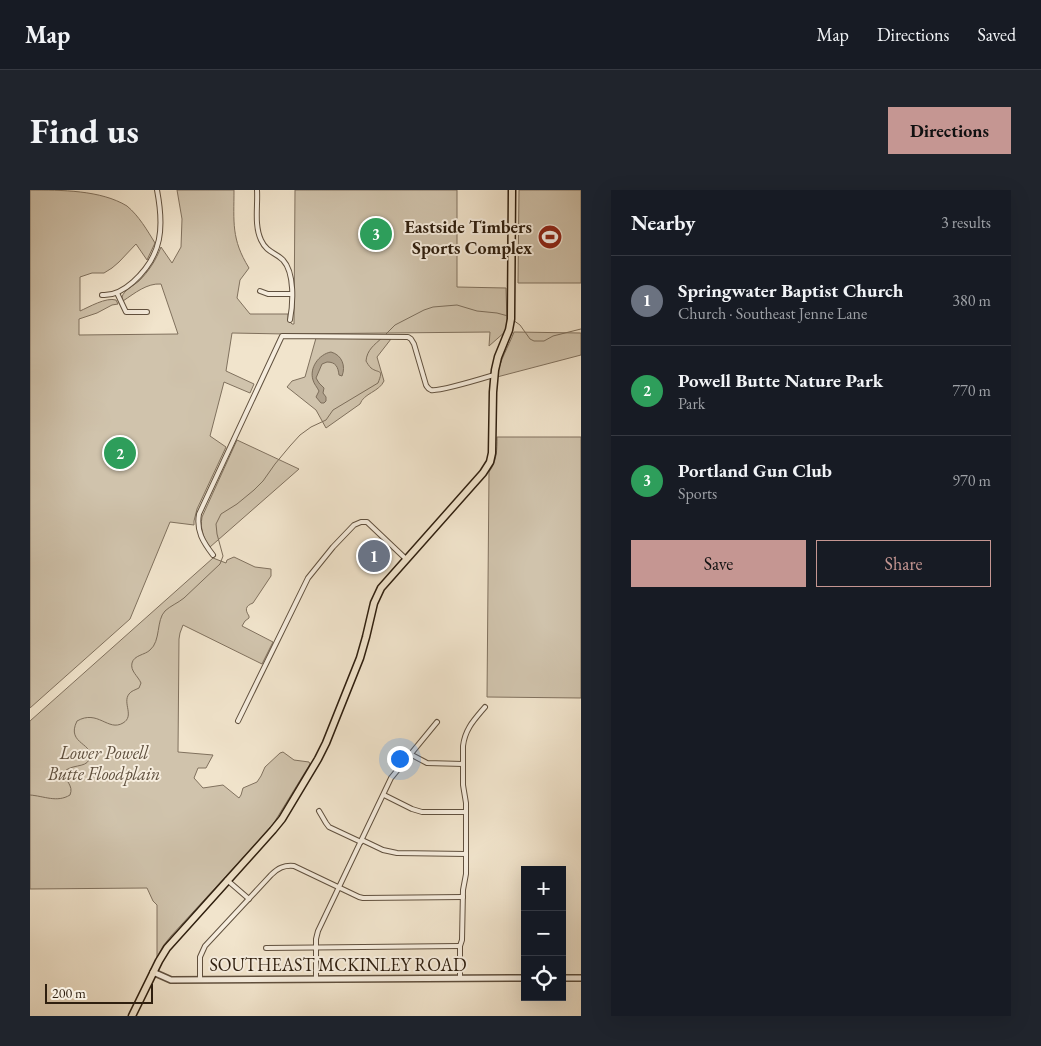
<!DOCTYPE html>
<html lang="en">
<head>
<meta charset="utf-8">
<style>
	:root { --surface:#171b24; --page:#20242c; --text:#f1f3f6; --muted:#9ea1a6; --line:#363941; --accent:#c59692 }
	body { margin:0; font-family:"EB Garamond",serif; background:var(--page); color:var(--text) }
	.controls { position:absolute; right:15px; bottom:15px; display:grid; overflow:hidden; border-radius:0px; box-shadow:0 5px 20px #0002 }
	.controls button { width:45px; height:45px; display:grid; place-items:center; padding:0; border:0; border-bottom:1px solid var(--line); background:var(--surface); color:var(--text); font:25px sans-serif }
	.scale { position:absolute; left:15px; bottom:12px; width:108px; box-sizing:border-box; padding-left:5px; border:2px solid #2f1f0f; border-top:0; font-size:14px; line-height:18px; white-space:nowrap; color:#2f1f0f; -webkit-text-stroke:4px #f6edde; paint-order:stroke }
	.you { position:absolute; left:369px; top:568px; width:18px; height:18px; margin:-12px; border:4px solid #fff; border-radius:50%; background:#1a73e8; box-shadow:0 0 0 8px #1a73e833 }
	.badge { display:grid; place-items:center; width:32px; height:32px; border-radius:50%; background:var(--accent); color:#fff; font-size:16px; font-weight:700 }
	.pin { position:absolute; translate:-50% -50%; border:2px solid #fff; box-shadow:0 1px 5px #0006 }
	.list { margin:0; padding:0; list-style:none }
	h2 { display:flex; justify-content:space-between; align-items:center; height:65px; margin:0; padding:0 20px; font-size:21px }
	h2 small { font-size:16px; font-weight:400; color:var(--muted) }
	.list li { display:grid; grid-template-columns:32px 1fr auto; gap:15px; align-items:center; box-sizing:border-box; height:90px; padding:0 20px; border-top:1px solid var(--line) }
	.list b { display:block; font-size:19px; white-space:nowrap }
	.list p { margin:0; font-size:16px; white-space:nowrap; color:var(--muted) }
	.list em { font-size:16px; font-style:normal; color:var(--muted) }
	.actions { display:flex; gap:10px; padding:15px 20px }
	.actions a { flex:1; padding:11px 0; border:1px solid var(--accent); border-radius:0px; text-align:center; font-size:18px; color:var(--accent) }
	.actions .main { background:var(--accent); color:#111 }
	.icon { flex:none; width:28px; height:28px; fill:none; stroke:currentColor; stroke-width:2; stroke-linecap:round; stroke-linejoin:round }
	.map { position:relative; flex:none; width:551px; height:826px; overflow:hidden; border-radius:0px }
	header { display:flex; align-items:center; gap:30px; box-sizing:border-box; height:70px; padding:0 25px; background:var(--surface); border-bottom:1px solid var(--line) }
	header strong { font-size:24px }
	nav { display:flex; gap:28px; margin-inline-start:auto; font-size:18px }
	.intro { display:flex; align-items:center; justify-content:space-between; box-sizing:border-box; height:120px; padding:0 30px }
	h1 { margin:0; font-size:35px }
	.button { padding:12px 22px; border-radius:0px; background:var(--accent); color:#111; font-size:18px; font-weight:700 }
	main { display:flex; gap:30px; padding:0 30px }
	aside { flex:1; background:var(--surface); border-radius:0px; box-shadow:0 5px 20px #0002 }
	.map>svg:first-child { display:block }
</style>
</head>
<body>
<header>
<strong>Map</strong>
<nav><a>Map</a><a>Directions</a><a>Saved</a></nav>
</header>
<div class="intro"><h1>Find us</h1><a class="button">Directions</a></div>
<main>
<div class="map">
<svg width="551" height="826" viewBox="0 0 551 826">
	<rect width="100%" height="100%" fill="#f1e4cc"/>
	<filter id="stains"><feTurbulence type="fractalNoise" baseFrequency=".004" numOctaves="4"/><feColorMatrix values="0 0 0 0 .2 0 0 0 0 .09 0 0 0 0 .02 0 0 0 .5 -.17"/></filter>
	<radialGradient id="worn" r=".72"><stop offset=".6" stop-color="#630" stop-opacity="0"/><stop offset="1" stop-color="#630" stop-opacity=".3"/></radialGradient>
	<!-- green -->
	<g fill="#d0c3ac" stroke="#80715e">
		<path d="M0,0C31,0 71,0 97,16C109,26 117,40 125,53L117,70L106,54L89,72L82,78L74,83H62L50,87V121C59,117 76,107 86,110L88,114L82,115L67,123L49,129V145L148,144L131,94C117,93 105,103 93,111L92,107C94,100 103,96 109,91C119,81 126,70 131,57L142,73L151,57L152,29L147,0H204C204,32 201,49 219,78L210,90L207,108L220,124H258V130L262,134H264L265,0H427V97L476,98L477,133L476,141L459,156L460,142L255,144L202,143L196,181L224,194L220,203L194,192L180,246L196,257L167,319L164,331V335L140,332L100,429L0,518Z"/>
		<path d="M489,0H551V93H488Z"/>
		<path d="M484,142L551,143V165L467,187C470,169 478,158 484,142Z"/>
		<path d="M286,148L361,149L347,167L354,191C349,202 334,203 330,214L296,238L286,220L257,197L262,191L275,187Z"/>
		<path d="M467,247H551V508L457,507L459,282C467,271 467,260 467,247Z"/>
		<path d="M207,250L269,279L180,357C173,348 170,339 172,327Z"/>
		<path d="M204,367L225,377L241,379V386L223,413C215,416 215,420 219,426V428L215,431L212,436L243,452L232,474L153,435L150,443L149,449L148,562L183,565L176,578H168L164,588L173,598L193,595L209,608L211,605L213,598L227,592L231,586L235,577L250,563L253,562L264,570L279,572L280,574L242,636L141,746L133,756L127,768V715L123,711L117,698L0,699V531L183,368L196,373L197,370Z"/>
	</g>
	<!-- water -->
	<path fill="#afa18c" stroke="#7c6d5a" d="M301,162C312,165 316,176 312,186L309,185C308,177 306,172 297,172L292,174L286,188L289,193L294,198L293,203L296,207V211L294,213H291L286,207L289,201C287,197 284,194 283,190C279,178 289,164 301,162Z"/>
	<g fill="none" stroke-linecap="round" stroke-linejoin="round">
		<!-- stream -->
		<g stroke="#7c6d5a" stroke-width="1">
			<path d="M483,130L490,135L500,149L504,151H514L523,146L551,139"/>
			<path d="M354,146L365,135L394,120L403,117L427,115L447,121L467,123L478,126"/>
			<path d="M0,605C14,606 27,613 40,605C44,595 35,592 34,582C41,574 55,578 59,570C67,553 35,555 47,531C68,519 78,542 93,533C105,526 92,513 99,504C101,501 105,500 109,498L111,493C108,486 100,481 102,473C104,465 115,465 120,460C131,451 126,430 135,421C140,416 148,413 154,408C166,397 178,385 190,374L193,366L187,344L186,334L191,324L207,314L224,300L233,291L245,274L260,256L270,245L281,237L296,230L303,220L348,193C354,178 349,184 341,178C339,176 337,173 336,171C337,160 344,155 352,148"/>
		</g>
		<defs>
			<g id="minor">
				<path d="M227,0C228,16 224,35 231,50C237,63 245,62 253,70C265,83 263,114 260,130"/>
				<path d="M230,101L238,104H262"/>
				<path d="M87,103L96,122H117"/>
				<path d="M72,105C84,106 94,100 103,92C133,65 134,37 127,0"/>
				<path d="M183,365C173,352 166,341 169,324L252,146L378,147L381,149L384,154L396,195C398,198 398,199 401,200C408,202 454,188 464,185"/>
				<path d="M208,531L278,388L303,357L324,335L331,332H337L376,369"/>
				<path d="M380,564L397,573L433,574"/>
				<path d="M354,605L382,619L392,622H436"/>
				<path d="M289,621L296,633L299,637L331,652"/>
				<path d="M332,650L353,660L367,663L436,664"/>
				<path d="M197,690L219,709"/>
				<path d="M236,758L430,756"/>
				<path d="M430,788V756L432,750L433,700L436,684V613L433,595V556C435,539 444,530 455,517"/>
				<path d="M286,789V749L288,741L361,588L407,532"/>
				<path d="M170,790V767L175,756L241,685C248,678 254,675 264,676L329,707L333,708L433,707"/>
			</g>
			<g id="tertiary">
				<path d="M123,782L141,790L495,788"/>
				<path d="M532,788H551"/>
			</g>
			<path id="primary" d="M102,826L129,771L137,758L243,640L252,629L288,569L296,553L330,468L336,447L344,413L351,398L453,283L460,272L462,263L463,202L465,180L468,167L479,140L481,129L482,0"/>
		</defs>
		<!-- minor casing -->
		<use href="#minor" stroke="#60503e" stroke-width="6"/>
		<!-- tertiary casing -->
		<use href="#tertiary" stroke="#60503e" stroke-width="8"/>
		<!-- primary casing -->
		<use href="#primary" stroke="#2f1f0f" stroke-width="9"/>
		<!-- minor -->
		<use href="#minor" stroke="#f6edde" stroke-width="4"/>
		<!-- tertiary -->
		<use href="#tertiary" stroke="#f6edde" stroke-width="5"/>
		<!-- primary -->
		<use href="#primary" stroke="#f1e4cc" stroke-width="6"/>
	</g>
	<!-- icons -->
	<defs>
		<symbol id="stadium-disc" viewBox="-11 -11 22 22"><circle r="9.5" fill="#8f2418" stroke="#f6edde"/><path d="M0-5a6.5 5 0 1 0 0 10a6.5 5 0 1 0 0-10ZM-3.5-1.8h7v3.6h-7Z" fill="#fff"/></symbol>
	</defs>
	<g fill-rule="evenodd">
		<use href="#stadium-disc" x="506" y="33" width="28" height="28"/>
	</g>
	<g text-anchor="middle" stroke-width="4" stroke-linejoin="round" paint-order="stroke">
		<!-- poi labels -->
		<g font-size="18" font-weight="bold" fill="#2f1f0f" stroke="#f6edde" text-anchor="end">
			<text x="502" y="43">Eastside Timbers<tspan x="502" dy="21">Sports Complex</tspan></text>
		</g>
		<!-- park labels -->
		<g font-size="18" font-style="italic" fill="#5f503e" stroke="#f6edde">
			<text x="74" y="569">Lower Powell<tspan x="74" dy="21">Butte Floodplain</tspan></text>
		</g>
		<!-- street labels -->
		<g font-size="18" fill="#2f1f0f" stroke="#f6edde">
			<text x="308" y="781">SOUTHEAST MCKINLEY ROAD</text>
		</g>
	</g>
	<rect width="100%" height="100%" filter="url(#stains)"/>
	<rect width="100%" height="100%" fill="url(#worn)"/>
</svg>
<div class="controls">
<button>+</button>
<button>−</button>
<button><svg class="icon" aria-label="locate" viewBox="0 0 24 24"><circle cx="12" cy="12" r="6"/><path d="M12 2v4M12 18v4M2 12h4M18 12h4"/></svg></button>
</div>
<div class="scale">200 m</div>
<div class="you"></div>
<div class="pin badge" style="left:344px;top:366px;background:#6b7280">1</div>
<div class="pin badge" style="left:90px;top:263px;background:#2e9e5b">2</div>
<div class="pin badge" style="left:346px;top:44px;background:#2e9e5b">3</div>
</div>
<aside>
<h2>Nearby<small>3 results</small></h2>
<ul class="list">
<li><span class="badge" style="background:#6b7280">1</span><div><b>Springwater Baptist Church</b><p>Church · Southeast Jenne Lane</p></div><em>380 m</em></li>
<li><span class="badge" style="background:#2e9e5b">2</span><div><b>Powell Butte Nature Park</b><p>Park</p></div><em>770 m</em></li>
<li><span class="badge" style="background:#2e9e5b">3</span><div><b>Portland Gun Club</b><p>Sports</p></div><em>970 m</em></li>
</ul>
<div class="actions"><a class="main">Save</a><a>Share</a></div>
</aside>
</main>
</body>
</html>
